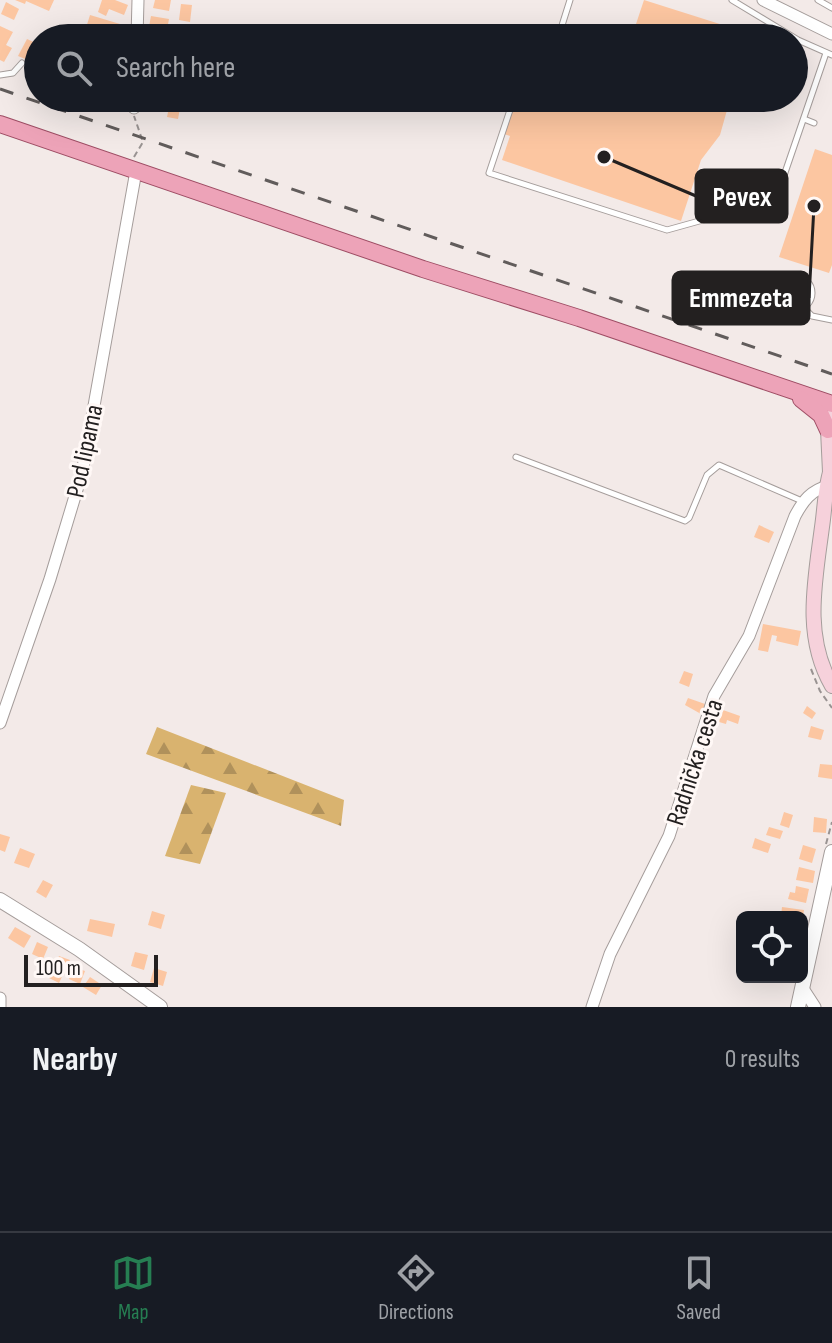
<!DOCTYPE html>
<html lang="en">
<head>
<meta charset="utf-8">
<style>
	:root { --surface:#171b24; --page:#20242c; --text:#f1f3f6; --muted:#9ea1a6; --line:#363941; --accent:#267e52 }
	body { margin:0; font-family:"Sofia Sans Condensed",sans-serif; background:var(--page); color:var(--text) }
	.controls { position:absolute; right:24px; bottom:24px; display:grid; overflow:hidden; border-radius:12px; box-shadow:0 8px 32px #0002 }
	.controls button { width:72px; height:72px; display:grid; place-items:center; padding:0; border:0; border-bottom:2px solid var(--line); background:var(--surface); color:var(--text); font:40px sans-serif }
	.scale { position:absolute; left:24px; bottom:20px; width:134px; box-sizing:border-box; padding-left:8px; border:4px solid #232020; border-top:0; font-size:22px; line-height:28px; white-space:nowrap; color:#232020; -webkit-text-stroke:6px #fff8f6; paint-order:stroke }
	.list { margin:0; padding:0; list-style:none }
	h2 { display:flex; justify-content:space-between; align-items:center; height:104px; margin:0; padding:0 32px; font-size:34px }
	h2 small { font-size:26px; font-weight:400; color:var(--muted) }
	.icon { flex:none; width:44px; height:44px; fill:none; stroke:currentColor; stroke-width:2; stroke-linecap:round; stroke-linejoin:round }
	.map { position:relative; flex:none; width:832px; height:1007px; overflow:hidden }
	.search { position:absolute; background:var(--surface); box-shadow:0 8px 32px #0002; left:24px; right:24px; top:24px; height:88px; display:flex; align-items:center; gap:20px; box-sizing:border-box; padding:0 28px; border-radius:44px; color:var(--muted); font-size:30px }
	.sheet { height:224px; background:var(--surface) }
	nav { display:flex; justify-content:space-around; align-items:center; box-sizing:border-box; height:112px; border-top:2px solid var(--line); background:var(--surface); font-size:22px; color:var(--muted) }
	nav a { display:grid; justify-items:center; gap:4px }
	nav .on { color:var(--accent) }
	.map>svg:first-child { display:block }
</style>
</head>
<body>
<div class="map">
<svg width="832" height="1007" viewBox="0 0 832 1007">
	<defs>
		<pattern id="forest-firs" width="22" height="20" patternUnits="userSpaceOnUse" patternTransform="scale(2)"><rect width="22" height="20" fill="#d9b36f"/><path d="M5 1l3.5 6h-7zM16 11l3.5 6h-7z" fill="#b0915b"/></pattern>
	</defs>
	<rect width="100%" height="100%" fill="#f3eae8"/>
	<!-- forest -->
	<g fill="url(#forest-firs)">
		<path d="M157,727L344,800L341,826L146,754Z"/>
		<path d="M191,785L226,793L200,864L165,856Z"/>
	</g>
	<!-- building -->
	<g fill="#fcc6a1">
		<path d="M15,0H54L49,11L26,1L25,4Z"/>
		<path d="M102,0H115L128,5L124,15L109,9L106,16L98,12Z"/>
		<path d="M155,0H171L169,11L153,8Z"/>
		<path d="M644,0L745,32L743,38H597L601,25L632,36Z"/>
		<path d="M6,2L19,9L14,20L1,14Z"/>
		<path d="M181,4L192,5L190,22L179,20Z"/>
		<path d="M90,15L130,27L126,38H98L84,34Z"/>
		<path d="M151,16L169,19L166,35L148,32Z"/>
		<path d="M0,26L13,32L6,45L12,48L4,62L0,60Z"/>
		<path d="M179,27L189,28L188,38H178Z"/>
		<path d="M27,39L38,44L30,61L18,56Z"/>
		<path d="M145,98H167L165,106L144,102Z"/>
		<path d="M171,98H182L178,119L167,117Z"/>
		<path d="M516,98H729V103L720,135L701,160L681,221L502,160L510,136L504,134Z"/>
		<path d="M815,149L832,155V265L829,273L779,257Z"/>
		<path d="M759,525L774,532L769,543L754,537Z"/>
		<path d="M763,624L801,631L798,646L776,641L777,636L772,635L768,652L758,650Z"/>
		<path d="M684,671L693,674L689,687L679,683Z"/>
		<path d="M688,698L705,704L701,714L685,705Z"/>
		<path d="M807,706L816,713L812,719L803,713Z"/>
		<path d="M723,710L740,716L738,724L727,720L726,724L719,722Z"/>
		<path d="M811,726L824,730L821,740L808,737Z"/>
		<path d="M820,764L832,765V779L818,777Z"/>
		<path d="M784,812L793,815L789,828L780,825Z"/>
		<path d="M814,817L827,819L826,833L813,832Z"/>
		<path d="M769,827L783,831L780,839L766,835Z"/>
		<path d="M0,834L10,837L5,852L0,850Z"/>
		<path d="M755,838L771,844L768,853L752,848Z"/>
		<path d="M803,845L816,849L812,863L799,859Z"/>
		<path d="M20,848L35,854L29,868L14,863Z"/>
		<path d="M799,867L815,871L813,883L796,880Z"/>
		<path d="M43,880L53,885L46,898L36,892Z"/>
		<path d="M796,886L809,889L806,903L788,899L790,892L795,893Z"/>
		<path d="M782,907L804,910L803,917L781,916Z"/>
		<path d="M152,911L165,915L161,929L148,925Z"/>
		<path d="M90,919L115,924L112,937L87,931Z"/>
		<path d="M15,927L31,936L24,948L8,938Z"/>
		<path d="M37,942L48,947L43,959L32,954Z"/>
		<path d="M135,952L148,955L144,970L131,966Z"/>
		<path d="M59,956L70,960L59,983L49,978Z"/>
		<path d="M74,967L85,971L80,984L69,979Z"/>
		<path d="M154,968L167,972L163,986L150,982Z"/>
		<path d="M90,977L102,985L96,995L83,987Z"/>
	</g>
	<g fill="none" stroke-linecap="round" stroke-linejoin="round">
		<defs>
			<g id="service">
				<path d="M732,0L798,40L832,55"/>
				<path d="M818,0L832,8"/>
				<path d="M558,38L570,0"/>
				<path d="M0,75L13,73L22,63"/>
				<path d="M514,98L489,173L667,230L746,208L778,193L826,53"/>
				<path d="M804,119L814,123"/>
				<circle cx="795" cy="293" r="17"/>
				<path d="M804,308L812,316L832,320"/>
				<path d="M516,457L685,521L689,518L707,475L719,465L802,501"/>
			</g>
			<g id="minor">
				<path d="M763,0L832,34"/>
				<path d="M137,38L138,0"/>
				<path d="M134,108V98"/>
				<path d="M0,723L50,579L82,473L136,171"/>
				<path d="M802,987L815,1007"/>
				<path d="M0,998V1007"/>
				<path d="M592,1007L610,954L669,836L714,696L749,636L795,516C803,501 811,490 828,486"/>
			</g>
			<g id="tertiary">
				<path d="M0,900L79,949L160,1007"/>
				<path d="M798,1007L832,852"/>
			</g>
			<g id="secondary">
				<path d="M832,466C825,485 825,507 822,527C815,581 803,636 832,686"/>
				<path d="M830,472L828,430L832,416"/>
			</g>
			<g id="primary">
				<path d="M0,124L423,269L579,318L832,404"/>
				<path d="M801,399L821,415L828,430"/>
			</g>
		</defs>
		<!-- service casing -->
		<use href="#service" stroke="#a59d9b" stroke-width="7"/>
		<!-- minor casing -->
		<use href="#minor" stroke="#a59d9b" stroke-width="13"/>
		<!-- tertiary casing -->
		<use href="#tertiary" stroke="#a59d9b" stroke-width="16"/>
		<!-- secondary casing -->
		<use href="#secondary" stroke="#a59d9b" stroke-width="16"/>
		<!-- primary casing -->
		<use href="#primary" stroke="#9e4d64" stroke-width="18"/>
		<!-- path -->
		<g stroke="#999392" stroke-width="2" stroke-dasharray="6 4" stroke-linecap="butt">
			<path d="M134,157L143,142L134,116"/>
			<path d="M811,669L820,691L832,708"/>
			<path d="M826,844L832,822"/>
		</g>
		<!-- service -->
		<use href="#service" stroke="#fff" stroke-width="5"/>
		<!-- minor -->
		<use href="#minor" stroke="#fff" stroke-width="11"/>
		<!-- tertiary -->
		<use href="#tertiary" stroke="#fff" stroke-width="14"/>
		<!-- secondary -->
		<use href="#secondary" stroke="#f6d1db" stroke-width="14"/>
		<!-- primary -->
		<use href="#primary" stroke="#eda3b8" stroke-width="16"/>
		<!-- rail -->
		<path stroke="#615c5b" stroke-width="3" stroke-dasharray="14 14" stroke-linecap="butt" d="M0,89L832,374"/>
	</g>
	<g text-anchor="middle" stroke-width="6" stroke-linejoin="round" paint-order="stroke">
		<!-- street labels -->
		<g font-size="26" fill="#232020" stroke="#fff8f6">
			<text transform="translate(84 451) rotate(-78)" y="9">Pod lipama</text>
			<text transform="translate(694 762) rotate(-72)" y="9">Radnička cesta</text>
		</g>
	</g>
	<!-- callouts -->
	<path fill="none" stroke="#232020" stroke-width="3" d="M604 157L696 196M814 206L809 298"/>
	<g fill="#232020" stroke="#fff8f6" stroke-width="3">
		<circle cx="604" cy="157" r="8"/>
		<circle cx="814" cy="206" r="8"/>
	</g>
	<g fill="#232020" stroke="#232020" stroke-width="3">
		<rect x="696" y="170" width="91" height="52" rx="8"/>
		<rect x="673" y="272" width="136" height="52" rx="8"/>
	</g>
	<g font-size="28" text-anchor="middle" font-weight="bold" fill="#fff">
		<text x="742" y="206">Pevex</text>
		<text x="741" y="307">Emmezeta</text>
	</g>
</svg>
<div class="controls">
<button><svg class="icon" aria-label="locate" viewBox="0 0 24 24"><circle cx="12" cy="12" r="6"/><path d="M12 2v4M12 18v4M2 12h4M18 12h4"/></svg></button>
</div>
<div class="scale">100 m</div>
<div class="search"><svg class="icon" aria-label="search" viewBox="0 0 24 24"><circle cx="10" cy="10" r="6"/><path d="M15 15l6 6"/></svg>Search here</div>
</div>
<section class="sheet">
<h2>Nearby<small>0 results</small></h2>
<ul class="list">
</ul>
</section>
<nav>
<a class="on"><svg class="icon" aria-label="map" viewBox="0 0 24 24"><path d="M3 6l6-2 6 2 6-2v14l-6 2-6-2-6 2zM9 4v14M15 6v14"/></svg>Map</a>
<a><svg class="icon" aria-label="directions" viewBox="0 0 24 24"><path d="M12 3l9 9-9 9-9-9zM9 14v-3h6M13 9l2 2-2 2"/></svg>Directions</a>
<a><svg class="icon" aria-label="saved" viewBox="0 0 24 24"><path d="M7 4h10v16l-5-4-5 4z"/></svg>Saved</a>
</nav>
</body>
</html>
